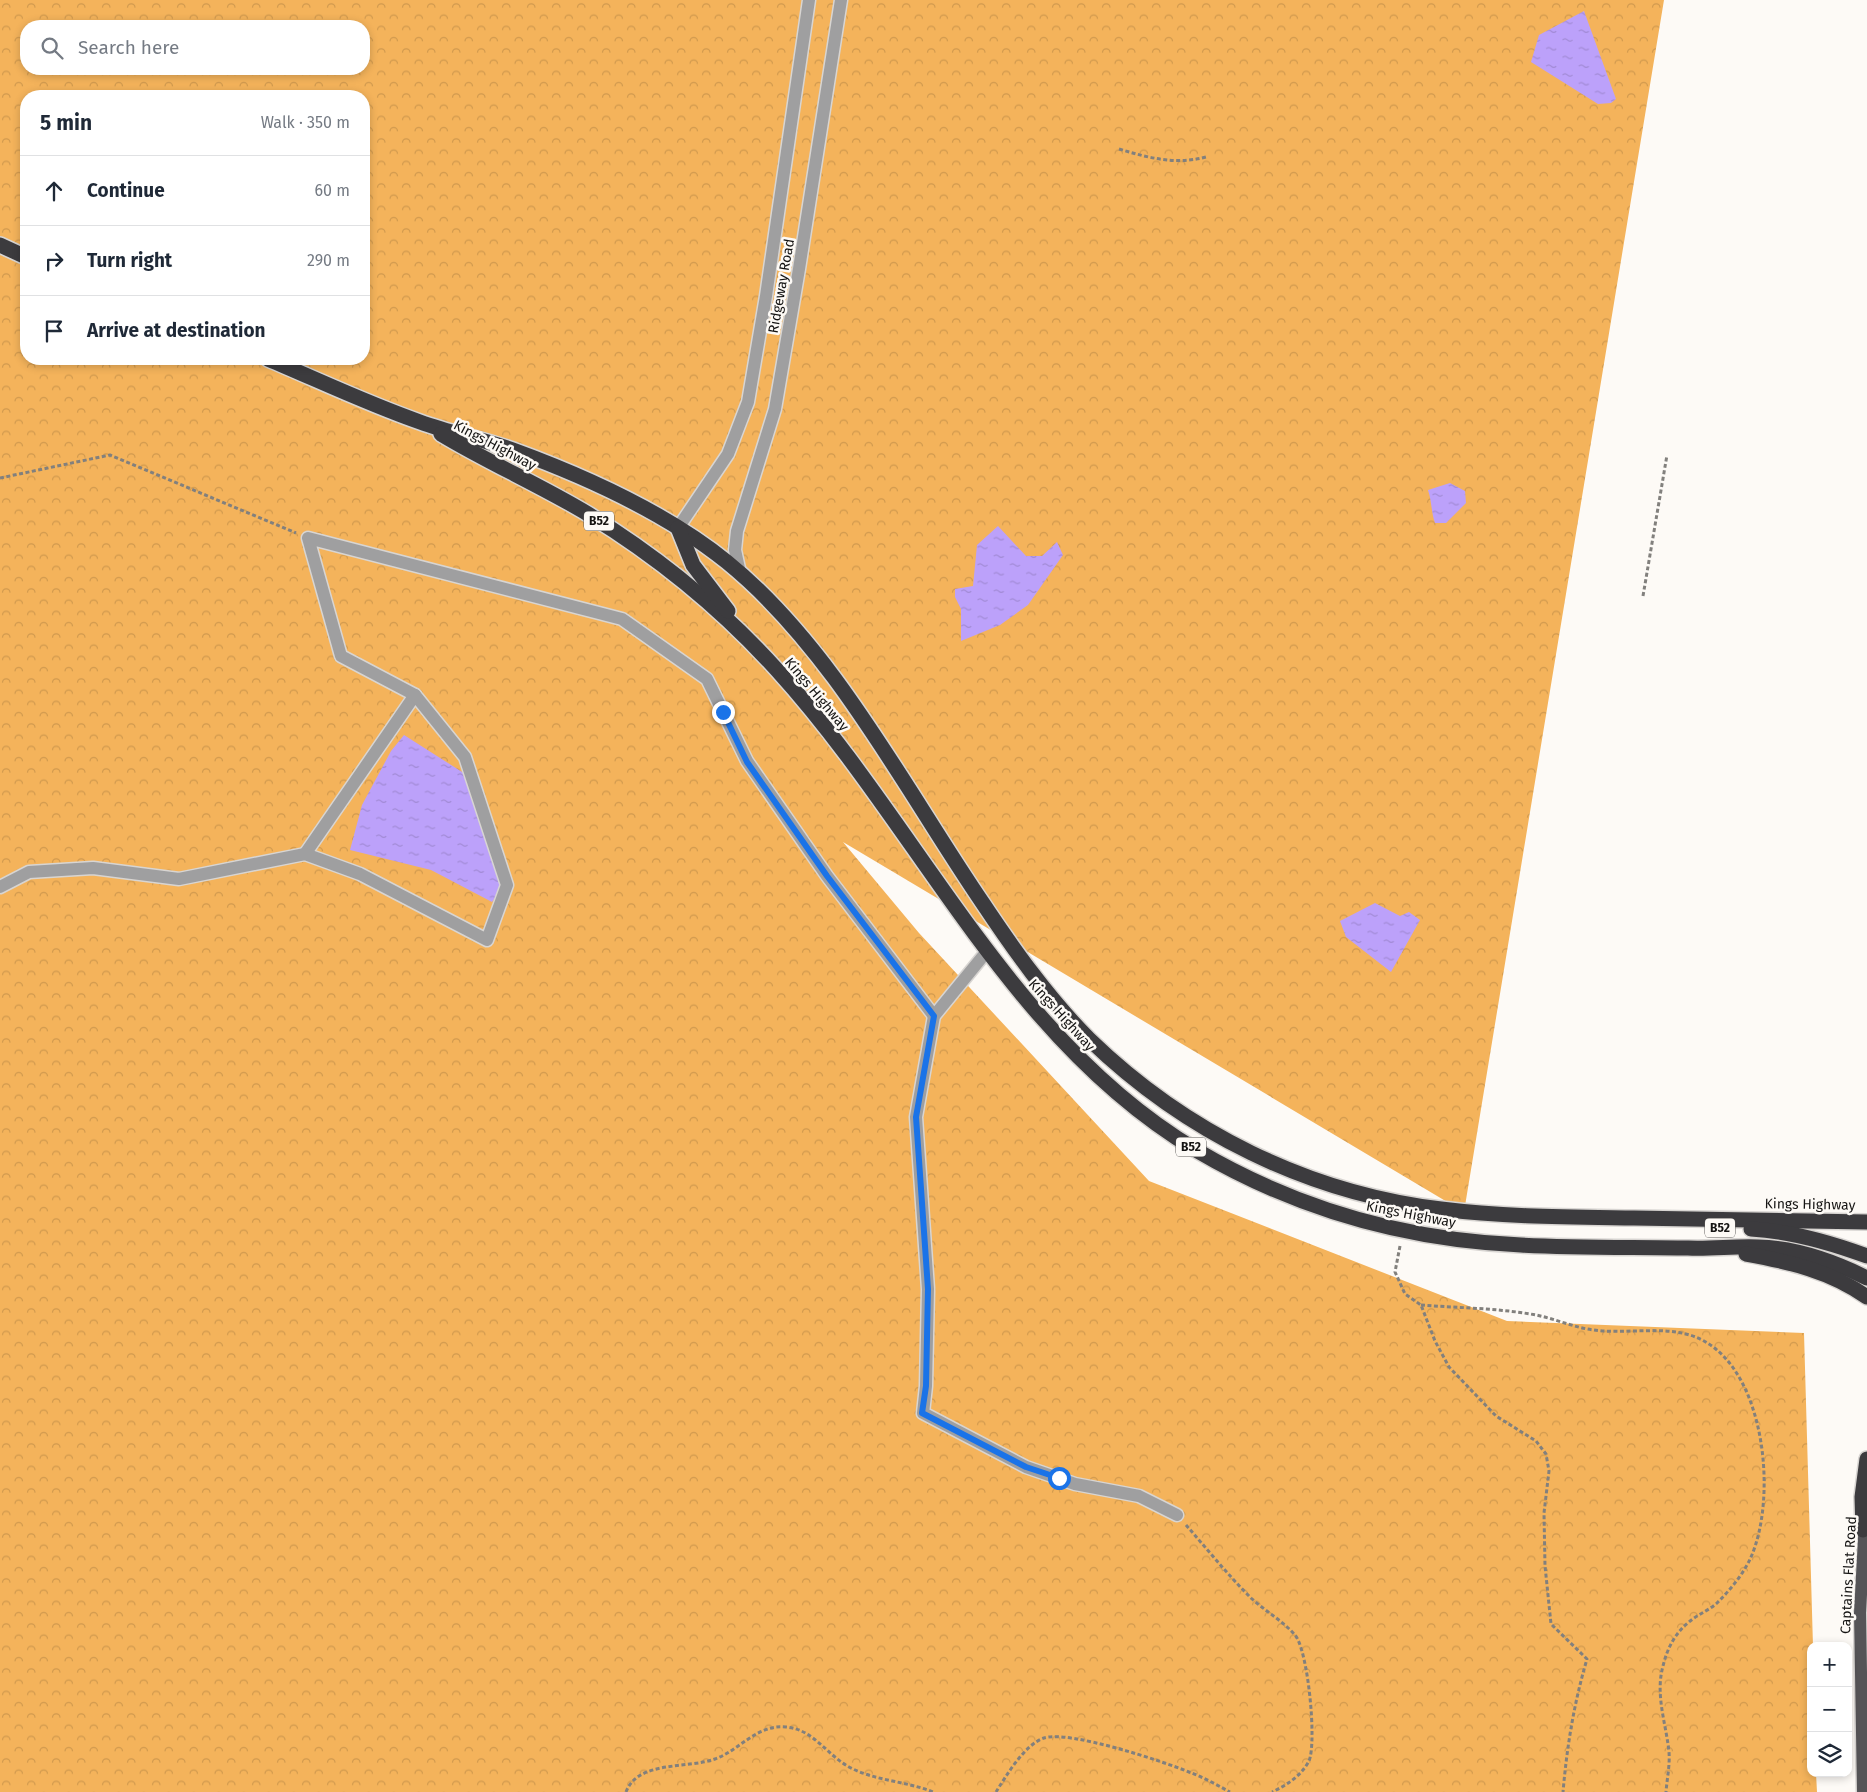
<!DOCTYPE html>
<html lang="en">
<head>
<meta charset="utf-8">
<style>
	:root { --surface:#fff; --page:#f2f2f3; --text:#1f2937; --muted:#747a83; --line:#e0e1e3 }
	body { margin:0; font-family:"Fira Sans",sans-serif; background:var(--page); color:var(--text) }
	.controls { position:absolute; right:15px; bottom:15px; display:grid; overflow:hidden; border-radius:10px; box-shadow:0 2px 8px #0003 }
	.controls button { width:45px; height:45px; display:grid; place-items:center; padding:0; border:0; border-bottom:1px solid var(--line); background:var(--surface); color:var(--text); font:25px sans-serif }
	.stop { position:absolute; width:15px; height:15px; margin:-11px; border:4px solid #1a73e8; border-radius:50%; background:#fff }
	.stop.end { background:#1a73e8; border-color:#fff; box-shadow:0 1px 5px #0008 }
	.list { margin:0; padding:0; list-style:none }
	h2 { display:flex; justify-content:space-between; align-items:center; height:65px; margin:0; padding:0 20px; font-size:21px }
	h2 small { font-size:16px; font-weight:400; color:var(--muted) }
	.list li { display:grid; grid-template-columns:32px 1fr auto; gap:15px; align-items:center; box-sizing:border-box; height:70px; padding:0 20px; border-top:1px solid var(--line) }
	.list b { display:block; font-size:19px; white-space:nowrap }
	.list em { font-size:16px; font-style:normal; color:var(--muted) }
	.icon { flex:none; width:28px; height:28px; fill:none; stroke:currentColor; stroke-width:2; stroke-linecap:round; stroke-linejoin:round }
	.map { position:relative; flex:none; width:1867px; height:1792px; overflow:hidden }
	.search { position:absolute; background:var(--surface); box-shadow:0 2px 8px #0003; left:20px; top:20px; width:350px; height:55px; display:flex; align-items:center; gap:12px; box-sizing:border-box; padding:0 18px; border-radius:20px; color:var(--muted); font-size:19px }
	.panel { position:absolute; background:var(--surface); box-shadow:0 2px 8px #0003; left:20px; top:90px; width:350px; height:275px; border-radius:20px }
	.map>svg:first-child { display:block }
</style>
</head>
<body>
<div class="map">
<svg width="1867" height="1792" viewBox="0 0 1867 1792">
	<defs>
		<pattern id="forest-crowns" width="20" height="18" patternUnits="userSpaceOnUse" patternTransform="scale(1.25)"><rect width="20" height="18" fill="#f4b35b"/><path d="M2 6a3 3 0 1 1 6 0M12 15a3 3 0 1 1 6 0" fill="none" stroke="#d0994e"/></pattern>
		<pattern id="water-ripples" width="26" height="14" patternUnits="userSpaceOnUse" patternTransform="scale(1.25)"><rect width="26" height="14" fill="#bca1fa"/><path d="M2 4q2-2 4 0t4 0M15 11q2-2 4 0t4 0" fill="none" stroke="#a18ad5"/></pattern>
	</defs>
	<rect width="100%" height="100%" fill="#fdfaf6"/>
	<!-- forest -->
	<path fill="url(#forest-crowns)" fill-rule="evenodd" d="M0,0H1664L1464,1212L843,842L919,933L1149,1181L1507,1321L1804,1333L1813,1646H1811V1773H1816L1817,1792H0ZM26,26H364V69H26ZM26,96H364V359H26Z"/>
	<!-- water -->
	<g fill="url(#water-ripples)">
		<path d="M1584,11L1616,99L1611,103L1598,104L1531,62L1539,35Z"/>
		<path d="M1450,483L1465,491L1466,503L1446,523H1435C1431,512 1432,502 1428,490Z"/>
		<path d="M998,526L1026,556H1042L1057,542L1063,555L1028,605L1000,625L961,641V609L955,597V589L973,586L977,545Z"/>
		<path d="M404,735L481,784L511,877L492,902L431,870L350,850L362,805L391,751Z"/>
		<path d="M1375,903L1400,916L1409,912L1420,920L1391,972L1346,937L1340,921Z"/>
	</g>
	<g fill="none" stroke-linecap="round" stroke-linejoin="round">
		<defs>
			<g id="minor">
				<path d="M678,528L728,454L748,402L766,296L809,0"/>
				<path d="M740,573L735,550L737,531L775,409L799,269L841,0"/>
				<path d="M305,854L415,695"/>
				<path d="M0,887L29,872L93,868L179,879L305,854L360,874L487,940L507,885L465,757L415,695L341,656L308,538L622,619L707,679L747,761L827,876L934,1016"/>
				<path d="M988,950L934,1016L916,1117L928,1289L926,1386L923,1413L1026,1467L1075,1484L1139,1496L1177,1515"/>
			</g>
			<path id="major" d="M1863,1792L1860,1613L1865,1520"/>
			<g id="highway">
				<path d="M0,245L26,257"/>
				<path d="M268,359C318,380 368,404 420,422C450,433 482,439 513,450C587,477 665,512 727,562C833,648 905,789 982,902C1014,950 1048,998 1089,1039C1185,1132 1308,1193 1441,1209C1505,1217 1570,1217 1634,1218C1712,1219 1789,1221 1867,1222"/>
				<path d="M441,434C489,463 540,485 588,514C658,557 722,609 777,670C919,826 1009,1039 1196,1150C1296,1209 1405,1240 1521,1245C1577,1248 1632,1247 1688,1248C1712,1249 1735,1246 1758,1247C1797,1248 1833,1261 1867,1278"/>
				<path d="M678,528L693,565L728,611"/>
				<path d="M1751,1229C1791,1231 1829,1242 1867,1256"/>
				<path d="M1746,1254C1790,1262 1830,1271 1867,1297"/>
				<path d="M1863,1530L1862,1497L1867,1459"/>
			</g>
		</defs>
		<!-- minor casing -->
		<use href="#minor" stroke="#d8d5d2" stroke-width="15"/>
		<!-- major casing -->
		<use href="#major" stroke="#d8d5d2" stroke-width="15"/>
		<!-- highway casing -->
		<use href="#highway" stroke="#d8d5d2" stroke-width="18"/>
		<!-- path -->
		<g stroke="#82807d" stroke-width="3" stroke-dasharray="4 2.5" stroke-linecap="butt">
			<path d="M1119,149C1149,158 1175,165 1206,157"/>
			<path d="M0,478L110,455L296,533"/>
			<path d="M1643,596L1667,455"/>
			<path d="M1400,1246L1395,1272L1405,1294L1421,1305L1435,1341L1449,1367L1496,1416L1536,1441L1546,1454L1549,1471L1544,1513L1545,1566L1551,1624L1587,1659C1574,1703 1567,1746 1563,1792"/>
			<path d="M1421,1305C1459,1308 1498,1308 1536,1315C1556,1319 1575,1328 1594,1330C1629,1335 1672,1323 1704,1341C1766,1375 1777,1498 1751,1557C1744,1573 1731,1589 1718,1602C1710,1610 1698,1614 1689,1622C1675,1633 1667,1649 1663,1666C1655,1695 1666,1723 1669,1752C1670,1765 1667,1779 1666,1792"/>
			<path d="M1186,1525C1207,1549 1228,1575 1251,1598C1265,1611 1283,1621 1295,1635C1308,1650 1317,1742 1309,1761C1301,1776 1287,1785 1272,1792"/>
			<path d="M626,1792C638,1760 688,1769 715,1759C740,1750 757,1724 786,1727C813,1729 827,1755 849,1767C875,1781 906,1781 933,1792"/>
			<path d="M996,1792C1006,1776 1025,1744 1044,1738C1069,1730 1162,1761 1189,1772C1203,1777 1217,1785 1230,1792"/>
		</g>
		<!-- minor -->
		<use href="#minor" stroke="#9f9fa0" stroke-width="12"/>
		<!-- major -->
		<use href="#major" stroke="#555457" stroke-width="12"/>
		<!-- highway -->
		<use href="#highway" stroke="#3c3b3e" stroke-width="15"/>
	</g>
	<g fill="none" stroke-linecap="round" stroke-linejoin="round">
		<!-- route -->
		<path stroke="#1a73e8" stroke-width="6" d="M723,712L747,762L827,876L934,1016L916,1117L928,1289L926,1386L922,1413L1026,1467L1059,1478"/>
	</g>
	<g text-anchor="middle" stroke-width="5" stroke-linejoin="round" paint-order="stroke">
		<!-- shield labels -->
		<g fill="#fdfaf6" stroke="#5b5957" stroke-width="1">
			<rect x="584" y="511.5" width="30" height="19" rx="4"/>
			<rect x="1176" y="1137.5" width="30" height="19" rx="4"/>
			<rect x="1705" y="1218.5" width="30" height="19" rx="4"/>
		</g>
		<g font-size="12" font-weight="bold" fill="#151413">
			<text x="599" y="525">B52</text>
			<text x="1191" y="1151">B52</text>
			<text x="1720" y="1232">B52</text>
		</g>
		<!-- street labels -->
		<g font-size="14" fill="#151413" stroke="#fdfaf6">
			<text transform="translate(781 286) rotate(-80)" y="5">Ridgeway Road</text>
			<text transform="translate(495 445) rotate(28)" y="5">Kings Highway</text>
			<text transform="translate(817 694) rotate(50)" y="5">Kings Highway</text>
			<text transform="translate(1062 1015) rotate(48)" y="5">Kings Highway</text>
			<text transform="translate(1810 1204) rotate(1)" y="5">Kings Highway</text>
			<text transform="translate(1411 1214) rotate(11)" y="5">Kings Highway</text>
			<text transform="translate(1848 1575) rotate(-87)" y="5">Captains Flat Road</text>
		</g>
	</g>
</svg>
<div class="controls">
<button>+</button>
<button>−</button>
<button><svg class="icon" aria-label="layers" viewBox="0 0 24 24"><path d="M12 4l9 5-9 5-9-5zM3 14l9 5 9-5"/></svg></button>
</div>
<div class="stop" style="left:1059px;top:1478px"></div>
<div class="stop end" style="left:723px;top:712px"></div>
<div class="search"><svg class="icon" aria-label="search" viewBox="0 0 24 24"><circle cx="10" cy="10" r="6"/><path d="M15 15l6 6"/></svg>Search here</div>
<section class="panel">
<h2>5 min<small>Walk · 350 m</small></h2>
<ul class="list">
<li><svg class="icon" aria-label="ahead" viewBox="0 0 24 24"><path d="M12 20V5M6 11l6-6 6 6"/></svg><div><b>Continue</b></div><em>60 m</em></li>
<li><svg class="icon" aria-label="right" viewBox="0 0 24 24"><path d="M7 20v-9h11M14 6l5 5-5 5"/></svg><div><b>Turn right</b></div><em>290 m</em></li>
<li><svg class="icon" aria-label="arrive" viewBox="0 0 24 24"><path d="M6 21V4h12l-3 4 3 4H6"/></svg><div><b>Arrive at destination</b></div></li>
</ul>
</section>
</div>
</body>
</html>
